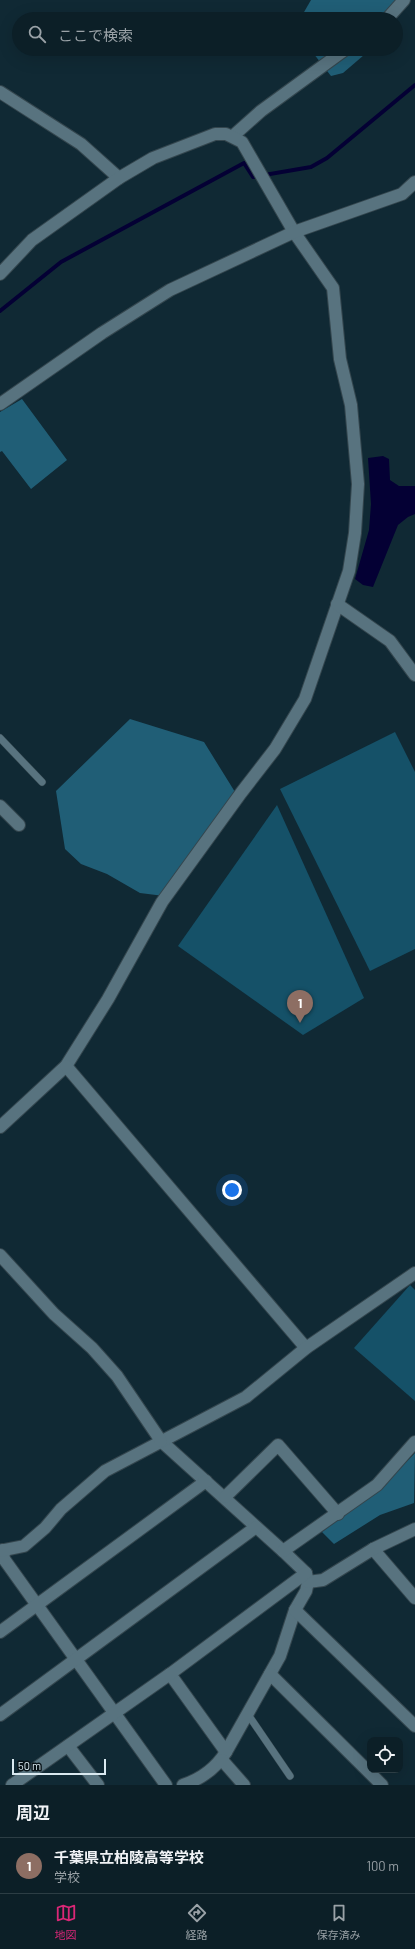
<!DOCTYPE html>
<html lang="ja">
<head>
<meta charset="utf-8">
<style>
	:root { --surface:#0c1f27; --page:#15272f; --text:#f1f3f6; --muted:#9aa2a7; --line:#2c3d44; --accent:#db2777 }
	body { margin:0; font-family:Barlow,"Noto Sans JP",sans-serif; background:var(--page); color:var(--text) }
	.controls { position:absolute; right:12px; bottom:12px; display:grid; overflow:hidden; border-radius:8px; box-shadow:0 4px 16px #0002 }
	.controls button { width:36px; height:36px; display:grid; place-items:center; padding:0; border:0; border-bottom:1px solid var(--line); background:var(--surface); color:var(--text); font:20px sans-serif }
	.scale { position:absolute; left:12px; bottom:10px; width:94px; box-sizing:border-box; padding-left:4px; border:2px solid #dae9f0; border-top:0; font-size:11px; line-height:14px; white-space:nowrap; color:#dae9f0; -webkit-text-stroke:3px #061015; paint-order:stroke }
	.you { position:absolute; left:232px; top:1190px; width:14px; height:14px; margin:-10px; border:3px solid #fff; border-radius:50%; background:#1a73e8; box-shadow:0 0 0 6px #1a73e833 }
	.badge { display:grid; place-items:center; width:26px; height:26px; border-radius:50%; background:var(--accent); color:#fff; font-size:13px; font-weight:700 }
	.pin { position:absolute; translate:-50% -33px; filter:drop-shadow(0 1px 2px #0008) }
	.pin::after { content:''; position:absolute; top:21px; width:14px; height:12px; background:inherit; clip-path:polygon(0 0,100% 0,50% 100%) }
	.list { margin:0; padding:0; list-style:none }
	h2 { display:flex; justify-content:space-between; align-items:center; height:52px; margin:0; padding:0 16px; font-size:17px }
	h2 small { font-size:13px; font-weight:400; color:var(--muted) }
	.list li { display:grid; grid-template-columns:26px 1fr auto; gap:12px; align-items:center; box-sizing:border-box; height:56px; padding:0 16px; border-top:1px solid var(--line) }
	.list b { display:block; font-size:15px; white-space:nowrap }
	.list p { margin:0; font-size:13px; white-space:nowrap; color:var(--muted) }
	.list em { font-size:13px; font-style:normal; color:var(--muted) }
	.icon { flex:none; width:22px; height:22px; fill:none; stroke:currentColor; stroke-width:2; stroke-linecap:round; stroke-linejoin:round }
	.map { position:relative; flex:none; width:415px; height:1785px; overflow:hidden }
	.search { position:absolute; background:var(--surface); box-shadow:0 4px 16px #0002; left:12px; right:12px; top:12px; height:44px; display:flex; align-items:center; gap:10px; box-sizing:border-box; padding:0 14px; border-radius:22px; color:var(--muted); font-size:15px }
	.sheet { height:108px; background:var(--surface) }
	nav { display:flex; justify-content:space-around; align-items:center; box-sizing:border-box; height:56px; border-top:1px solid var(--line); background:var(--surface); font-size:11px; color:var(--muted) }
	nav a { display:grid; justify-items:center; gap:2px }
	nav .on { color:var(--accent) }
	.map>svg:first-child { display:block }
</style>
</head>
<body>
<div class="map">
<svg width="415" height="1785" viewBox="0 0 415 1785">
	<rect width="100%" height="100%" fill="#102934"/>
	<!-- green -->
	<g fill="#155168">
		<path d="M395,732L415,772V949L370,971L280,789Z"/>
		<path d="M277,805L364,998L303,1035L178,946Z"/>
		<path d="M410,1285L415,1290V1401L354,1348Z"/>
	</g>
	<!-- forest -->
	<g fill="#205e76">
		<path d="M311,0H403L391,19H300Z"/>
		<path d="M310,49H371L343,73L331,76Z"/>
		<path d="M22,399L67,460L31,489L2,451L0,452V412Z"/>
		<path d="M130,719L204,742L235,792L164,896L140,893L107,874L81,864L65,849L56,791Z"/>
		<path d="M415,1453L414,1503L380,1515L334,1544L322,1532L382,1487Z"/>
	</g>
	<!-- water -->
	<path fill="#040034" d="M383,456L389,459L390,480L399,486H415V514L408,517L398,525L373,587L363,585L355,579L369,530L371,504L368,458Z"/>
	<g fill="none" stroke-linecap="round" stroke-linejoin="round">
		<!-- stream -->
		<path stroke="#040034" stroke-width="4" d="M0,311L61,262L244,163L253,177L311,167L327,158L415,85"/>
		<defs>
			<g id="service">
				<path d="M0,738L42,782"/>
				<path d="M247,1713L290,1776"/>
			</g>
			<g id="minor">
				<path d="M387,19L404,0"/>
				<path d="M0,92L81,144L119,178"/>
				<path d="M233,136L261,111L346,49"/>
				<path d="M0,274L32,240L119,178L153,158L215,134H226L242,142L294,232L333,288L340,359L351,405L358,484L355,533L349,571L305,699L275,749L241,793L162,902L108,999L66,1066L0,1127"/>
				<path d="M337,604L390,641L415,675"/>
				<path d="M0,806L19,825"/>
				<path d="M66,1066L306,1348"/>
				<path d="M161,1441L283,1551L306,1573L308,1582L306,1591L295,1610L280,1656L226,1752C216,1768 201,1779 183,1785"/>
				<path d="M225,1497L278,1445L338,1514"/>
				<path d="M373,1549L415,1598"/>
				<path d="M3,1550L4,1559L166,1785"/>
				<path d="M0,1551L24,1546L45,1528L61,1509L105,1471L246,1397L306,1348L415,1273"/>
				<path d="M283,1551L377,1485L415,1442"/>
				<path d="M308,1582L323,1580L373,1549L415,1529"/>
				<path d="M295,1610L415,1726"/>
				<path d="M0,1632L206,1481"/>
				<path d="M170,1674L226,1752"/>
				<path d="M270,1674L382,1785"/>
				<path d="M0,1715L256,1527"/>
				<path d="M68,1746L98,1785"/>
				<path d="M222,1760L244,1785"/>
				<path d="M12,1785L170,1674L306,1573"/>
			</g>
			<g id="tertiary">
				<path d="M0,404L102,333L170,290L294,232L402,194L415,182"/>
				<path d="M0,1255L54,1314L92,1348L117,1376L161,1441"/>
			</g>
		</defs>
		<!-- service casing -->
		<use href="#service" stroke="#34464e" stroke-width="8"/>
		<!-- minor casing -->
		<use href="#minor" stroke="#34464e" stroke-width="14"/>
		<!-- tertiary casing -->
		<use href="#tertiary" stroke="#34464e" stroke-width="14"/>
		<!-- service -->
		<use href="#service" stroke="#58737f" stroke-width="7"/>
		<!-- minor -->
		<use href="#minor" stroke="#58737f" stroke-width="12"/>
		<!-- tertiary -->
		<use href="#tertiary" stroke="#58737f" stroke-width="12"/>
	</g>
</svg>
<div class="controls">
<button><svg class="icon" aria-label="locate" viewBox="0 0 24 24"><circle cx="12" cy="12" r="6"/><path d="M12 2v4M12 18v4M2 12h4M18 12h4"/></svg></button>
</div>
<div class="scale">50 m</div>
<div class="you"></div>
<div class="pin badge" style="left:300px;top:1023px;background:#8d6e63">1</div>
<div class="search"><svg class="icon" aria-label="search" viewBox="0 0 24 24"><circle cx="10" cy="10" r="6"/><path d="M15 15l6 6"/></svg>ここで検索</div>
</div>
<section class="sheet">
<h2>周辺<small></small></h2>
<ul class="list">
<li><span class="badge" style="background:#8d6e63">1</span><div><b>千葉県立柏陵高等学校</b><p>学校</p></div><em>100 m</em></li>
</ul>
</section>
<nav>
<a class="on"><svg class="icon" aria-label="map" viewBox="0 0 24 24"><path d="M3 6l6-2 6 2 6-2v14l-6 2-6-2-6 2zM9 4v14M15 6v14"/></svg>地図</a>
<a><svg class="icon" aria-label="directions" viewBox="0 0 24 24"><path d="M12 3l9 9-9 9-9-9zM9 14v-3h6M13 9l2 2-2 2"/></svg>経路</a>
<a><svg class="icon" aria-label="saved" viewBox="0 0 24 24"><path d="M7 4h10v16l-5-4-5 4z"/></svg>保存済み</a>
</nav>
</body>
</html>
